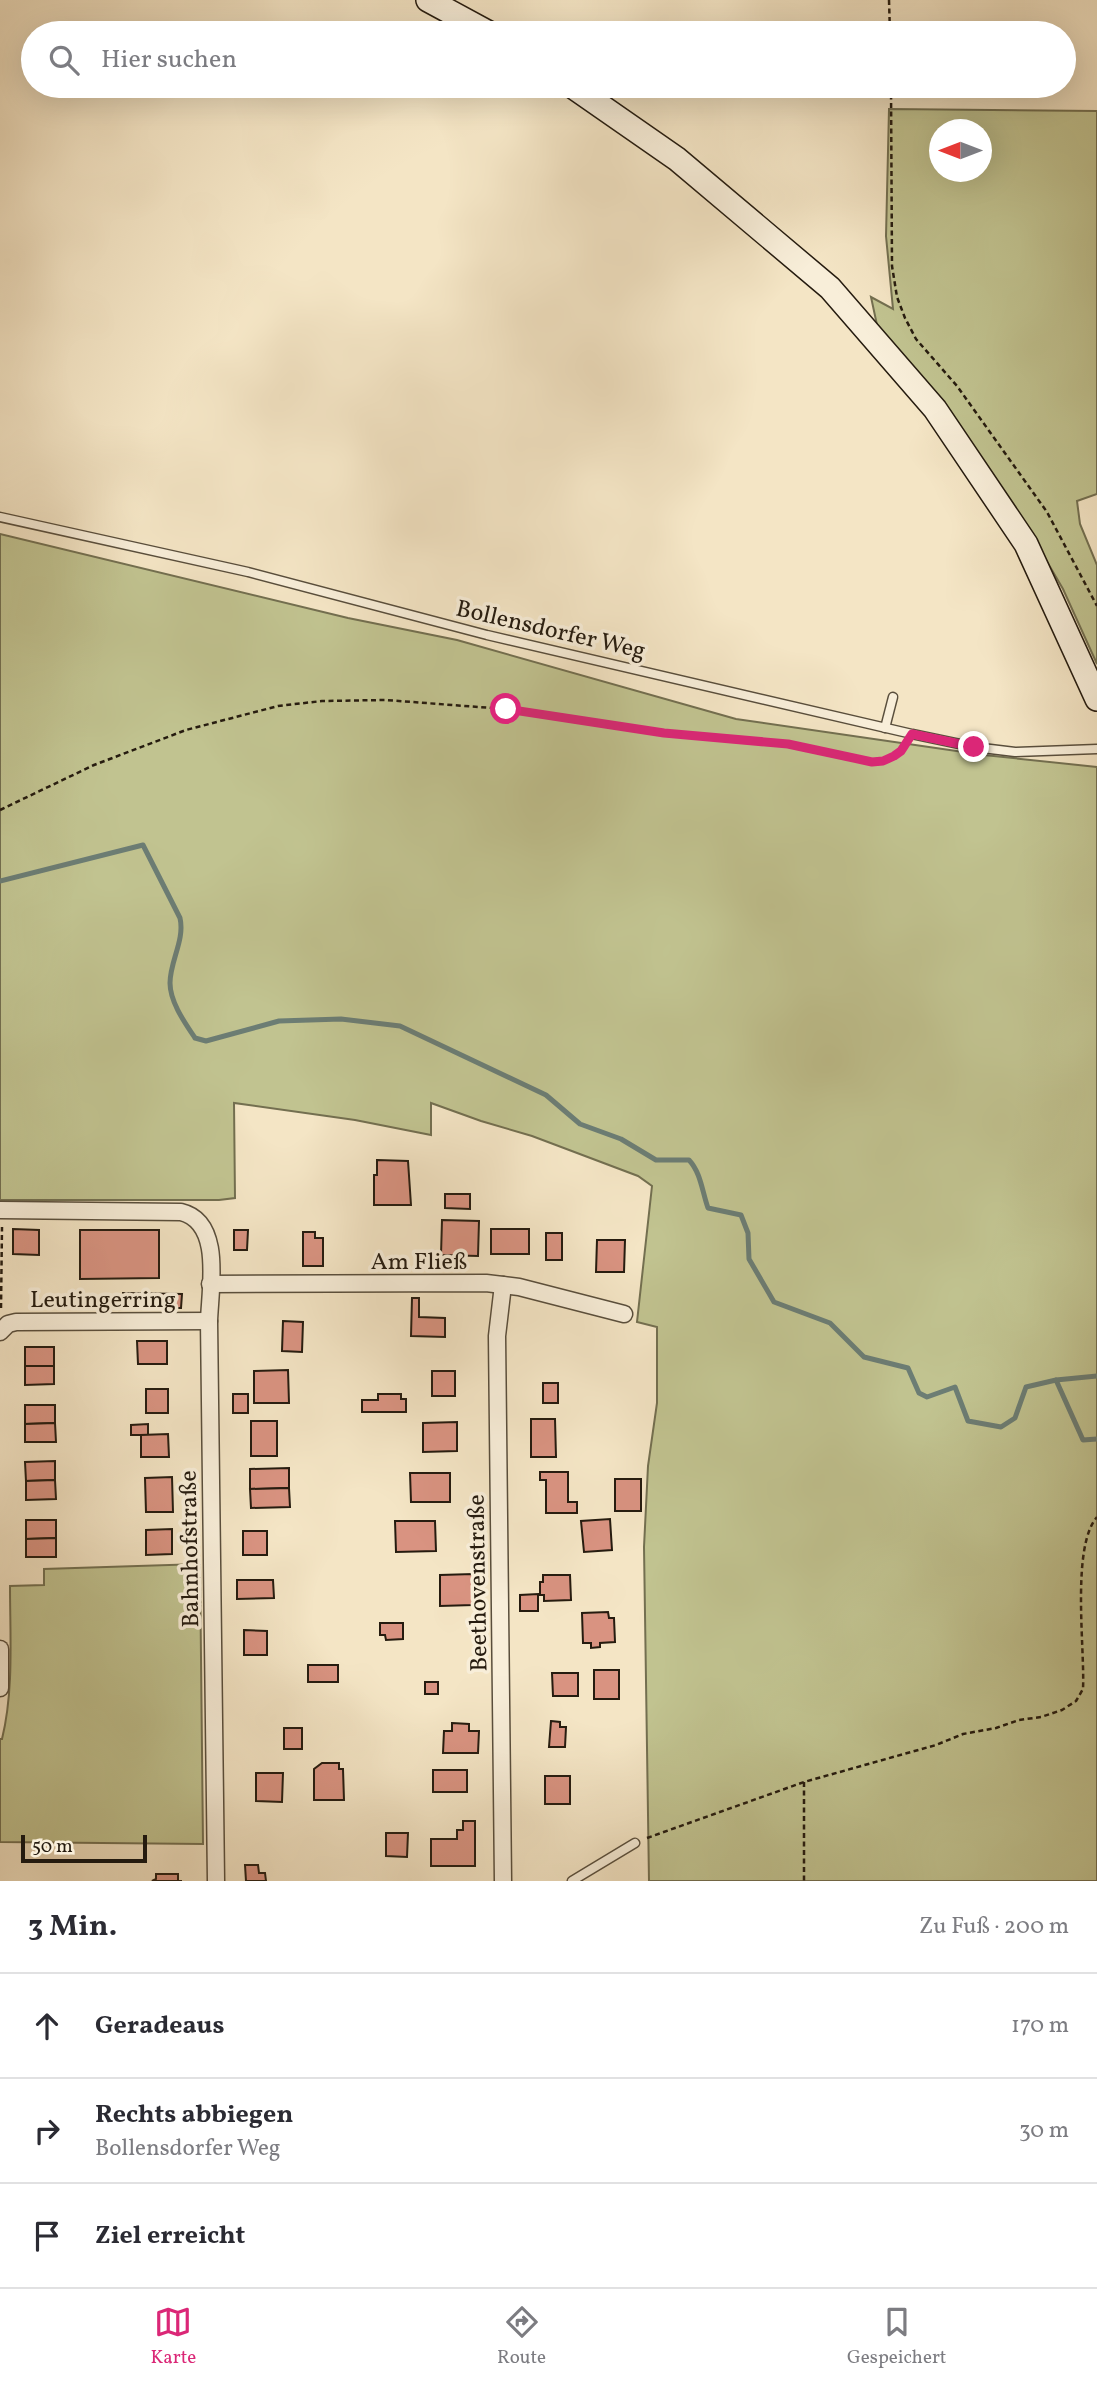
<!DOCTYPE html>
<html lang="de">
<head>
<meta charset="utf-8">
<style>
	:root { --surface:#fff; --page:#f7f7f7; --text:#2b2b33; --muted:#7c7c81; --line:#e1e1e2; --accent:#db2777 }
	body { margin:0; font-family:Vollkorn,serif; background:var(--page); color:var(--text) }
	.compass { position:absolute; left:929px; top:119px; width:63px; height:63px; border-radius:50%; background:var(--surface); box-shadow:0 7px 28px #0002; rotate:270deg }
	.scale { position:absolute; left:21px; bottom:18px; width:126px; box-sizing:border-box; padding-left:7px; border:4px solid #251b0f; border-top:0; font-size:19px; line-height:24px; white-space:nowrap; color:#251b0f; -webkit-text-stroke:5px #f8eed9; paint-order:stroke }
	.stop { position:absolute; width:21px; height:21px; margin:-16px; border:5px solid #db2777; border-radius:50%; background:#fff }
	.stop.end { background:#db2777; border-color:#fff; box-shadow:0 2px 7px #0008 }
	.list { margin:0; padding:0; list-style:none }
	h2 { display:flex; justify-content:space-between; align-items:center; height:91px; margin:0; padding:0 28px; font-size:30px }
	h2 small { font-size:23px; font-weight:400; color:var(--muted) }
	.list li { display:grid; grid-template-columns:46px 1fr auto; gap:21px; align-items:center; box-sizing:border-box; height:105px; padding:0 28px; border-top:2px solid var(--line) }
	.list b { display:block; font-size:26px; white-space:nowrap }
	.list p { margin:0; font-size:23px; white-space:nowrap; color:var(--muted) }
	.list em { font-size:23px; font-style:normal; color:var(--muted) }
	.icon { flex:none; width:38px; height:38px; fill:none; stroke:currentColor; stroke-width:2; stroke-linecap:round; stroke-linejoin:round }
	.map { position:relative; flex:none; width:1097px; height:1881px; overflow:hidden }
	.search { position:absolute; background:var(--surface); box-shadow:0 7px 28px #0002; left:21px; right:21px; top:21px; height:77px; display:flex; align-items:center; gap:18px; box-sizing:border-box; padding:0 24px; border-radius:38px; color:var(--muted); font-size:26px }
	.sheet { height:406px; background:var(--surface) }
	nav { display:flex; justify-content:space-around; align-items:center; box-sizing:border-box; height:98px; border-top:2px solid var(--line); background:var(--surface); font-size:19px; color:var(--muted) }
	nav a { display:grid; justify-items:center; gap:4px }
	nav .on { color:var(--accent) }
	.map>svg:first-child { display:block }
</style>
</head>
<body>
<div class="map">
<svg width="1097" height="1881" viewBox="0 0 1097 1881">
	<rect width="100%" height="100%" fill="#f4e5c5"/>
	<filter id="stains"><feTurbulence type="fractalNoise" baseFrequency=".00286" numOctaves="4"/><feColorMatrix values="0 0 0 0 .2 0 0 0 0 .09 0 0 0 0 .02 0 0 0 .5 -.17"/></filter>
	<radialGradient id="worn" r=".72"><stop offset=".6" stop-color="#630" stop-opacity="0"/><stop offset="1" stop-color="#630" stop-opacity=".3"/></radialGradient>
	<!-- green -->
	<g fill="#c1c390" stroke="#736f50" stroke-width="2" fill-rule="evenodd">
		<path d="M889,109L1097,111V494L1077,501L1080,524L1097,565V664L1063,589L1032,536L963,431L877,325L871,297L893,309L886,236ZM940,130H982V172H940Z"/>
		<path d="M0,534L348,618L457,640L736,719L984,755L1097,767V1881H649L644,1547L648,1466L657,1403V1327L637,1322L652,1186L638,1176L532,1136L481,1121L431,1103V1135L355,1120L234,1103L235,1198L219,1200H0Z"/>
		<path d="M200,1564L203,1844L0,1842V1739H2C14,1690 10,1636 10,1586L44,1585V1569Z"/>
	</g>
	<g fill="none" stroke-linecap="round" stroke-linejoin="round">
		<!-- stream -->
		<g stroke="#6c7d74" stroke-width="5">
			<path d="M0,881L143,845L180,918C185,940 170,961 170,983C170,1002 185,1023 195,1038L206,1041L279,1021L341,1019L400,1026L546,1095L580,1124L621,1139L656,1160H689C701,1173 702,1191 708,1208L741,1215L748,1233L749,1259L774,1302L830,1323L864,1357L908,1368L919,1393L927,1397L955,1387L968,1421L1001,1427L1015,1418L1026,1387L1056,1380L1083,1440L1097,1439"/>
			<path d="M1056,1380L1097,1376"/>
		</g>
	</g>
	<!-- building -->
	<g fill="#d99381" stroke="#251b0f" stroke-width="2">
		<path d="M377,1160L408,1161L411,1205H374V1175H377Z"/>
		<path d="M445,1194H470V1209L445,1208Z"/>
		<path d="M442,1220L479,1221L478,1256L441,1255Z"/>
		<path d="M13,1229L39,1230V1255L13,1254Z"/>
		<rect x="491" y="1229" width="38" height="25"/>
		<path d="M80,1230H159V1278L80,1279Z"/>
		<path d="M234,1230H248L247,1250H234Z"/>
		<path d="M303,1232H315V1238H323V1266H303Z"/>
		<rect x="546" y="1233" width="16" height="27"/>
		<path d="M597,1240H625L624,1272H596Z"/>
		<path d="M123,1293L182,1294L181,1308H123Z"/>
		<path d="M412,1298H419V1317L445,1318V1337L411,1336Z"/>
		<path d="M283,1321L303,1322L302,1352L282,1351Z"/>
		<path d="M137,1341H167V1364H138Z"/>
		<rect x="25" y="1347" width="29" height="19"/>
		<path d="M25,1366H54V1384L25,1385Z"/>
		<path d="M288,1370L289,1403H254V1371Z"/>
		<rect x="432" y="1371" width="23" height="25"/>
		<rect x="543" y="1383" width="15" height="20"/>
		<rect x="146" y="1389" width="22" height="24"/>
		<rect x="233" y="1394" width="15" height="19"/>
		<path d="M378,1394H401V1399H406V1412H362V1400H378Z"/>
		<path d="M25,1405H55V1423L25,1424Z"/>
		<path d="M531,1419H555L556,1457H531Z"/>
		<rect x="251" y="1421" width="26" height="35"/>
		<path d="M457,1422V1451L423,1452V1423Z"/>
		<path d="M55,1423L56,1442H25V1424Z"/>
		<path d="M148,1424V1435H131V1425Z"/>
		<path d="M168,1434L169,1457H141V1435Z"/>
		<path d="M55,1461V1480L26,1481L25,1462Z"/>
		<path d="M289,1468V1488L250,1489V1469Z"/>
		<path d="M540,1472H568V1502H577V1513H546V1480H540Z"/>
		<path d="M410,1473H450V1502H411Z"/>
		<path d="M172,1477L173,1512H146L145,1478Z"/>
		<rect x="615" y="1479" width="26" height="32"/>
		<path d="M55,1480L56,1499L26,1500V1481Z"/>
		<path d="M289,1488L290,1507L251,1508L250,1489Z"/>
		<path d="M610,1519L612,1550L584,1552L581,1521Z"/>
		<path d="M26,1520H56V1538L26,1539Z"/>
		<path d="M395,1521H435L436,1551L396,1552Z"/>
		<path d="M172,1529V1554L146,1555V1530Z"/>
		<rect x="243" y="1531" width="24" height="24"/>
		<path d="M56,1538V1557H26V1539Z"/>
		<path d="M473,1574V1605L440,1606V1575Z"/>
		<path d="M543,1575H570L571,1600L544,1601V1595H540V1582H543Z"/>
		<path d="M237,1580H273L274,1598L237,1599Z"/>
		<path d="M538,1594V1611H520V1595Z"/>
		<path d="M608,1612L609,1618H614L615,1642L600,1643V1647L591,1648V1643H583L582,1613Z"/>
		<path d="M380,1623H403V1639L386,1640L385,1635H380Z"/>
		<path d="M244,1630L267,1631V1655H244Z"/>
		<rect x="308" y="1665" width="30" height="17"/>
		<rect x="594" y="1670" width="25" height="29"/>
		<path d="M552,1673H578V1696H553Z"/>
		<rect x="425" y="1682" width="13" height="12"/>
		<path d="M551,1721L560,1722V1727H566L565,1747H549Z"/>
		<path d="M452,1723L469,1724V1731H479L478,1753H443L444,1731H452Z"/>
		<rect x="284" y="1728" width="18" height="21"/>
		<path d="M322,1763H339V1769H343L344,1800H314V1769Z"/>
		<rect x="433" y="1770" width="34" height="22"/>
		<path d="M256,1773H283L282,1802L256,1801Z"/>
		<rect x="545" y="1776" width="25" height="28"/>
		<path d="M463,1821H475V1866H431V1839H457V1830H463Z"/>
		<path d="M386,1833H408L407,1857L386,1856Z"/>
		<path d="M245,1865H258L259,1873H265L266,1881H246Z"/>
		<path d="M156,1874H178V1881H182H152L156,1879Z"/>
	</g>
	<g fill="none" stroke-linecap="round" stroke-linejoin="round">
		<defs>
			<g id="service">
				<path d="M0,517L248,572L487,635L912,734L974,747L1015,752L1097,749"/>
				<path d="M885,728L893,697"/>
				<path d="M572,1881L635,1843"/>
			</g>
			<g id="minor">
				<path d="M0,1210L181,1212C223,1222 210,1288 209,1321L216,1881"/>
				<path d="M210,1284L486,1283L519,1287L624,1314"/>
				<path d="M503,1285L497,1336L503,1881"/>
				<path d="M0,1332L8,1324L16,1322L209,1321"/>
				<path d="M0,1649V1688"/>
			</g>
			<g id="secondary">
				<path d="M428,0L489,33"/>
				<path d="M572,86L677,159L830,288L935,409L1026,544L1097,699"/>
			</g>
		</defs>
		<!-- service casing -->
		<use href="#service" stroke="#594e3c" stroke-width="11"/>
		<!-- minor casing -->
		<use href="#minor" stroke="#594e3c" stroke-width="19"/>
		<!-- secondary casing -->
		<use href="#secondary" stroke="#251b0f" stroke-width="26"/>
		<!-- path -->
		<g stroke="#251b0f" stroke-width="2.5" stroke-dasharray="5 3.5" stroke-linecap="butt">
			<path d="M889,0L890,33"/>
			<path d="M891,86L892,266L897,297L905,318L916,339L957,386L1047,512L1097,606"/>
			<path d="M0,810L94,765L186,730L278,706L322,701L385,700L506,709L664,733L788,744L829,752L865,761H883L894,756L904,745"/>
			<path d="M1,1308L2,1227"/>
			<path d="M804,1782V1881"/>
			<path d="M647,1838L804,1782L936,1745L963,1734L996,1728L1019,1720L1041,1717L1062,1710L1076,1701L1083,1689C1085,1648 1071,1547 1097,1517"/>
		</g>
		<!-- service -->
		<use href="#service" stroke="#f8eed9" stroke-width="8"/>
		<!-- minor -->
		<use href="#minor" stroke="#f8eed9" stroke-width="16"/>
		<!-- secondary -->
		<use href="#secondary" stroke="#f8eed9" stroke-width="23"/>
	</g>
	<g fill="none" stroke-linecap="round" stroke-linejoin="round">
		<!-- route -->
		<path stroke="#db2777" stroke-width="9" d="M506,709L664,733L788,744L872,762L883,761L894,756L901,751L912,734L974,747"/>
	</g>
	<g text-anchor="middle" stroke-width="7" stroke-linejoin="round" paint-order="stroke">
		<!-- street labels -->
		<g font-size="24" fill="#251b0f" stroke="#f8eed9">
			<text transform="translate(551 629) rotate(13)" y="8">Bollensdorfer Weg</text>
			<text x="419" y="1269">Am Fließ</text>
			<text x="103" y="1307">Leutingerring</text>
			<text transform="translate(189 1549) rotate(-91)" y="8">Bahnhofstraße</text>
			<text transform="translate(477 1583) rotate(-91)" y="8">Beethovenstraße</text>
		</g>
	</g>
	<rect width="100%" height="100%" filter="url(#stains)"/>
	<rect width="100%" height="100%" fill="url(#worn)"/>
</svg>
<svg class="compass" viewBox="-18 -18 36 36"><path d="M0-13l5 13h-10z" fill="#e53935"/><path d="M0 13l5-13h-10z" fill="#7c7c81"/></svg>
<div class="scale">50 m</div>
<div class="stop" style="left:506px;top:709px"></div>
<div class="stop end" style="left:974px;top:747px"></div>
<div class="search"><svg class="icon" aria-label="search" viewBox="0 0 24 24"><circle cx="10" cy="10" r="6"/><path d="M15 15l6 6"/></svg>Hier suchen</div>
</div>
<section class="sheet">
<h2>3 Min.<small>Zu Fuß · 200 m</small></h2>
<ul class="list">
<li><svg class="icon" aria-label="ahead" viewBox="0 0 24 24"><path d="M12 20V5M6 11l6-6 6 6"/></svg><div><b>Geradeaus</b></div><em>170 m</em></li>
<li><svg class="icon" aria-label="right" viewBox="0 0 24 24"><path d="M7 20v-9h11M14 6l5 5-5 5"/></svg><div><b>Rechts abbiegen</b><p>Bollensdorfer Weg</p></div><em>30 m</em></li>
<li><svg class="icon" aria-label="arrive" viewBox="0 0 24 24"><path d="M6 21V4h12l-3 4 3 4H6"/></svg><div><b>Ziel erreicht</b></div></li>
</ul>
</section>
<nav>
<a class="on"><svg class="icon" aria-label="map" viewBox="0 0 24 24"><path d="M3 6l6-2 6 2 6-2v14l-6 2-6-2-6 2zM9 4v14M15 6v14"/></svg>Karte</a>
<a><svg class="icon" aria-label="directions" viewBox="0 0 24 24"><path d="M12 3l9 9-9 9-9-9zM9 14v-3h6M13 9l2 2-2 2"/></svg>Route</a>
<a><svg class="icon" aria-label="saved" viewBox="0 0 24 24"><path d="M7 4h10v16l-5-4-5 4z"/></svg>Gespeichert</a>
</nav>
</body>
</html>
